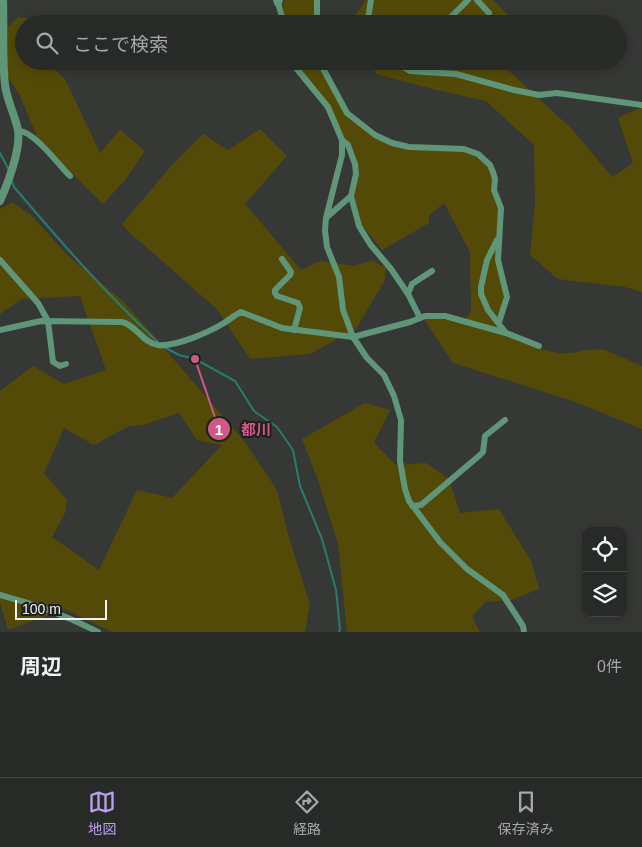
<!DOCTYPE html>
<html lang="ja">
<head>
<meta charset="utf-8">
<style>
	:root { --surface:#282a28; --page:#343634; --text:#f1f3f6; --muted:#a5a7a8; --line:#444645; --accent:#bca0f2 }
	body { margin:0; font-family:Arial,"Noto Sans JP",sans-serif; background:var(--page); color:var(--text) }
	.controls { position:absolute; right:15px; bottom:15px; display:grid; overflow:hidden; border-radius:10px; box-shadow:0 2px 12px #0003 }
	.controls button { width:45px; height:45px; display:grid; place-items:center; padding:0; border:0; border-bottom:1px solid var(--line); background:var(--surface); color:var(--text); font:25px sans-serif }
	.scale { position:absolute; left:15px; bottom:12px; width:92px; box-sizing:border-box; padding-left:5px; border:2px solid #eff1ef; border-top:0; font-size:14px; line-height:18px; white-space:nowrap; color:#eff1ef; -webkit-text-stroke:4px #1e1f1e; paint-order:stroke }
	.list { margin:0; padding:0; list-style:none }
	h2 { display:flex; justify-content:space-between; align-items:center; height:65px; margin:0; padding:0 20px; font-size:21px }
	h2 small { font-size:16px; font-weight:400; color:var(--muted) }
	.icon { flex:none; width:28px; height:28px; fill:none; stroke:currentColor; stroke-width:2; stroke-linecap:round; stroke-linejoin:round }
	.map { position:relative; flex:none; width:642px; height:632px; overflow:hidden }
	.search { position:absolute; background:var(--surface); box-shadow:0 2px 12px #0003; left:15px; right:15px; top:15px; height:55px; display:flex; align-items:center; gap:12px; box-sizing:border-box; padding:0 18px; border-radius:28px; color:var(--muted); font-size:19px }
	.sheet { height:145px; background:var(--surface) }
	nav { display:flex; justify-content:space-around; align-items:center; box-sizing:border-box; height:70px; border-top:1px solid var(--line); background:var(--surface); font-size:14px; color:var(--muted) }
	nav a { display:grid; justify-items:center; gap:2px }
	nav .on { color:var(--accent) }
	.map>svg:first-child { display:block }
</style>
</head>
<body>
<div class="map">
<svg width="642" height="632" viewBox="0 0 642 632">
	<rect width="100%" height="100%" fill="#363835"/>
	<!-- green -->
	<g fill="#544a08" fill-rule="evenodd">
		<path d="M285,0H314L315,24H286L282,7Z"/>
		<path d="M366,0H493L511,18L507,24H357L354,17Z"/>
		<path d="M18,17L32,19L34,24H24V61H46L65,79L100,153L120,130L145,151L125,180L103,204L39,141L20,96L8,76L4,31Z"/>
		<path d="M295,61H317L346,115L387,142L466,152L475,155L490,169L499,208L498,235L505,299L498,319L501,329L466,319L471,311L470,252L444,203L429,215V223L382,250L361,224L354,194L358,166L353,148L336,127Z"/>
		<path d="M371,61H498L572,129L612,177L633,163L618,118L642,107V292L625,287L558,279L530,255L535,203L534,145L486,101L433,89L376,74Z"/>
		<path d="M260,129L287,156L245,204L301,270L320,261L354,266L372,260L386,268L385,280L356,329L310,354L250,359L217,309L130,233L122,224L172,165L203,134L228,150Z"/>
		<path d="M12,202L31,215L67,255L124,302L245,442L277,490L288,534L310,605L305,632H112L65,609L8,630L0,603V391L33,366L64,384L106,370L80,296L22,299L0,314V209ZM179,413L197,440L222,445L172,498L137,490L99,570L52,537L65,513L67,500L44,473L64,428L94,445L129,426L143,425Z"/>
		<path d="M439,318C457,322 475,326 493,331C515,337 535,350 559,353C575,355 590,347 605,350L642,366V429L573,401L453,363L424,319Z"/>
		<path d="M365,403L390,410L374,443L396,465L426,463L449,479L460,513L499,509L531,561L539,589L511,600L485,602L472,617L480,632H347L338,544L318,480L302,439Z"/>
	</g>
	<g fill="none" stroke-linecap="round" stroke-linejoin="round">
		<!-- stream -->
		<g stroke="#287c6e" stroke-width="2">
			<path d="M0,153L9,170"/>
			<path d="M11,179L14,187C60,241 106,294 158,342"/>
			<path d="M164,347L179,355L195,359L235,381L254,411L277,427L293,450L300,486L322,539L336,590L340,629L339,632"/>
		</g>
		<!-- minor -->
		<g stroke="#5f9578" stroke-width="6">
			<path d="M280,0L278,3L284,24"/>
			<path d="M317,0V24"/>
			<path d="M477,0L489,13"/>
			<path d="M451,17L458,24"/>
			<path d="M367,24L371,0"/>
			<path d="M444,24L468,0"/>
			<path d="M294,61L296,68L328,107L342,140V155L326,218L325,230L327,247L339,277L343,310L353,337L367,358L384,375L394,396L401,420L400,461L405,489L409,501L440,542L467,569L503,595L523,626L524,632"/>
			<path d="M319,61L347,113L375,135L392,143L409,147L464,149L478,154L490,165L493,172L495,179L494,190L501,208L498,260L507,297L499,322"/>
			<path d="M393,61L410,71L456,74L514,90L539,95L557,93L642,105"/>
			<path d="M18,131C32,129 59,165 70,176"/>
			<path d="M342,140L348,145L355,164L356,174L351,196L359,226L370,244L391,269L408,294L420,318"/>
			<path d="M327,217L351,196"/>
			<path d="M497,240L487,260L481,287V294L488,310L506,333"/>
			<path d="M282,259L291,272L290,275L275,290V293L277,296L298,303L300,308L294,330"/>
			<path d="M0,260L38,303L48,321L53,362L60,366L66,364"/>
			<path d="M408,294L412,284L432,271"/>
			<path d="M0,330L41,321L122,322C136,325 143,343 158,345C176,347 209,332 224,323C230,319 235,315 241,312L282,328L353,337L410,322L425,316H445L506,333L539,346"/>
			<path d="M412,506L421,505L480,455L483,452L485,436L505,420"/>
			<path d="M0,595C34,604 67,616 98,632"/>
		</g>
		<!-- tertiary -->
		<g stroke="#5f9578" stroke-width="8">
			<path d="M277,0L278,3"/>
			<path d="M0,201C8,183 21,149 18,130C15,115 7,101 5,85C2,57 4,28 3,0"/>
		</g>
	</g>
	<!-- callouts -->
	<path fill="none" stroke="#d05987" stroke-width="2" d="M195 359L219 429"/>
	<g fill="#d05987" stroke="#1e1f1e" stroke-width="2">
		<circle cx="195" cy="359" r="5"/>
		<circle cx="219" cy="429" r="12"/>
	</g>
	<g font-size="15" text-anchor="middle" font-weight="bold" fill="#fff">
		<text x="219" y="435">1</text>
	</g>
	<g font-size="15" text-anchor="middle" font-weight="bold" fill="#d05987" stroke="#1e1f1e" stroke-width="4" stroke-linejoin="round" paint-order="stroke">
		<text x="256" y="435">都川</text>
	</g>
</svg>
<div class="controls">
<button><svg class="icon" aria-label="locate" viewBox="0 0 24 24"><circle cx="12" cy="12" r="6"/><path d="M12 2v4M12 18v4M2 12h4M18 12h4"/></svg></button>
<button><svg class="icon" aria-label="layers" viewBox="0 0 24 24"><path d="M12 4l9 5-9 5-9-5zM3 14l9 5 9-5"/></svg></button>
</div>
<div class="scale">100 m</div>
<div class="search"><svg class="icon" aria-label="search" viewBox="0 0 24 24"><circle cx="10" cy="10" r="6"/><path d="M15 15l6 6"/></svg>ここで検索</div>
</div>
<section class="sheet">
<h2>周辺<small>0件</small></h2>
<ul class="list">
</ul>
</section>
<nav>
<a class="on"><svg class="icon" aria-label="map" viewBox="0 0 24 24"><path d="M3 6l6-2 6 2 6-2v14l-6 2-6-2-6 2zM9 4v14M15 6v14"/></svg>地図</a>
<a><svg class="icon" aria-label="directions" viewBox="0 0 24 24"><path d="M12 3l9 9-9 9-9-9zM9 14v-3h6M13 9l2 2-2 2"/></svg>経路</a>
<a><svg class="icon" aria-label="saved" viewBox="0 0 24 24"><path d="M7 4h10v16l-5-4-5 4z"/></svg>保存済み</a>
</nav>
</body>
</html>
